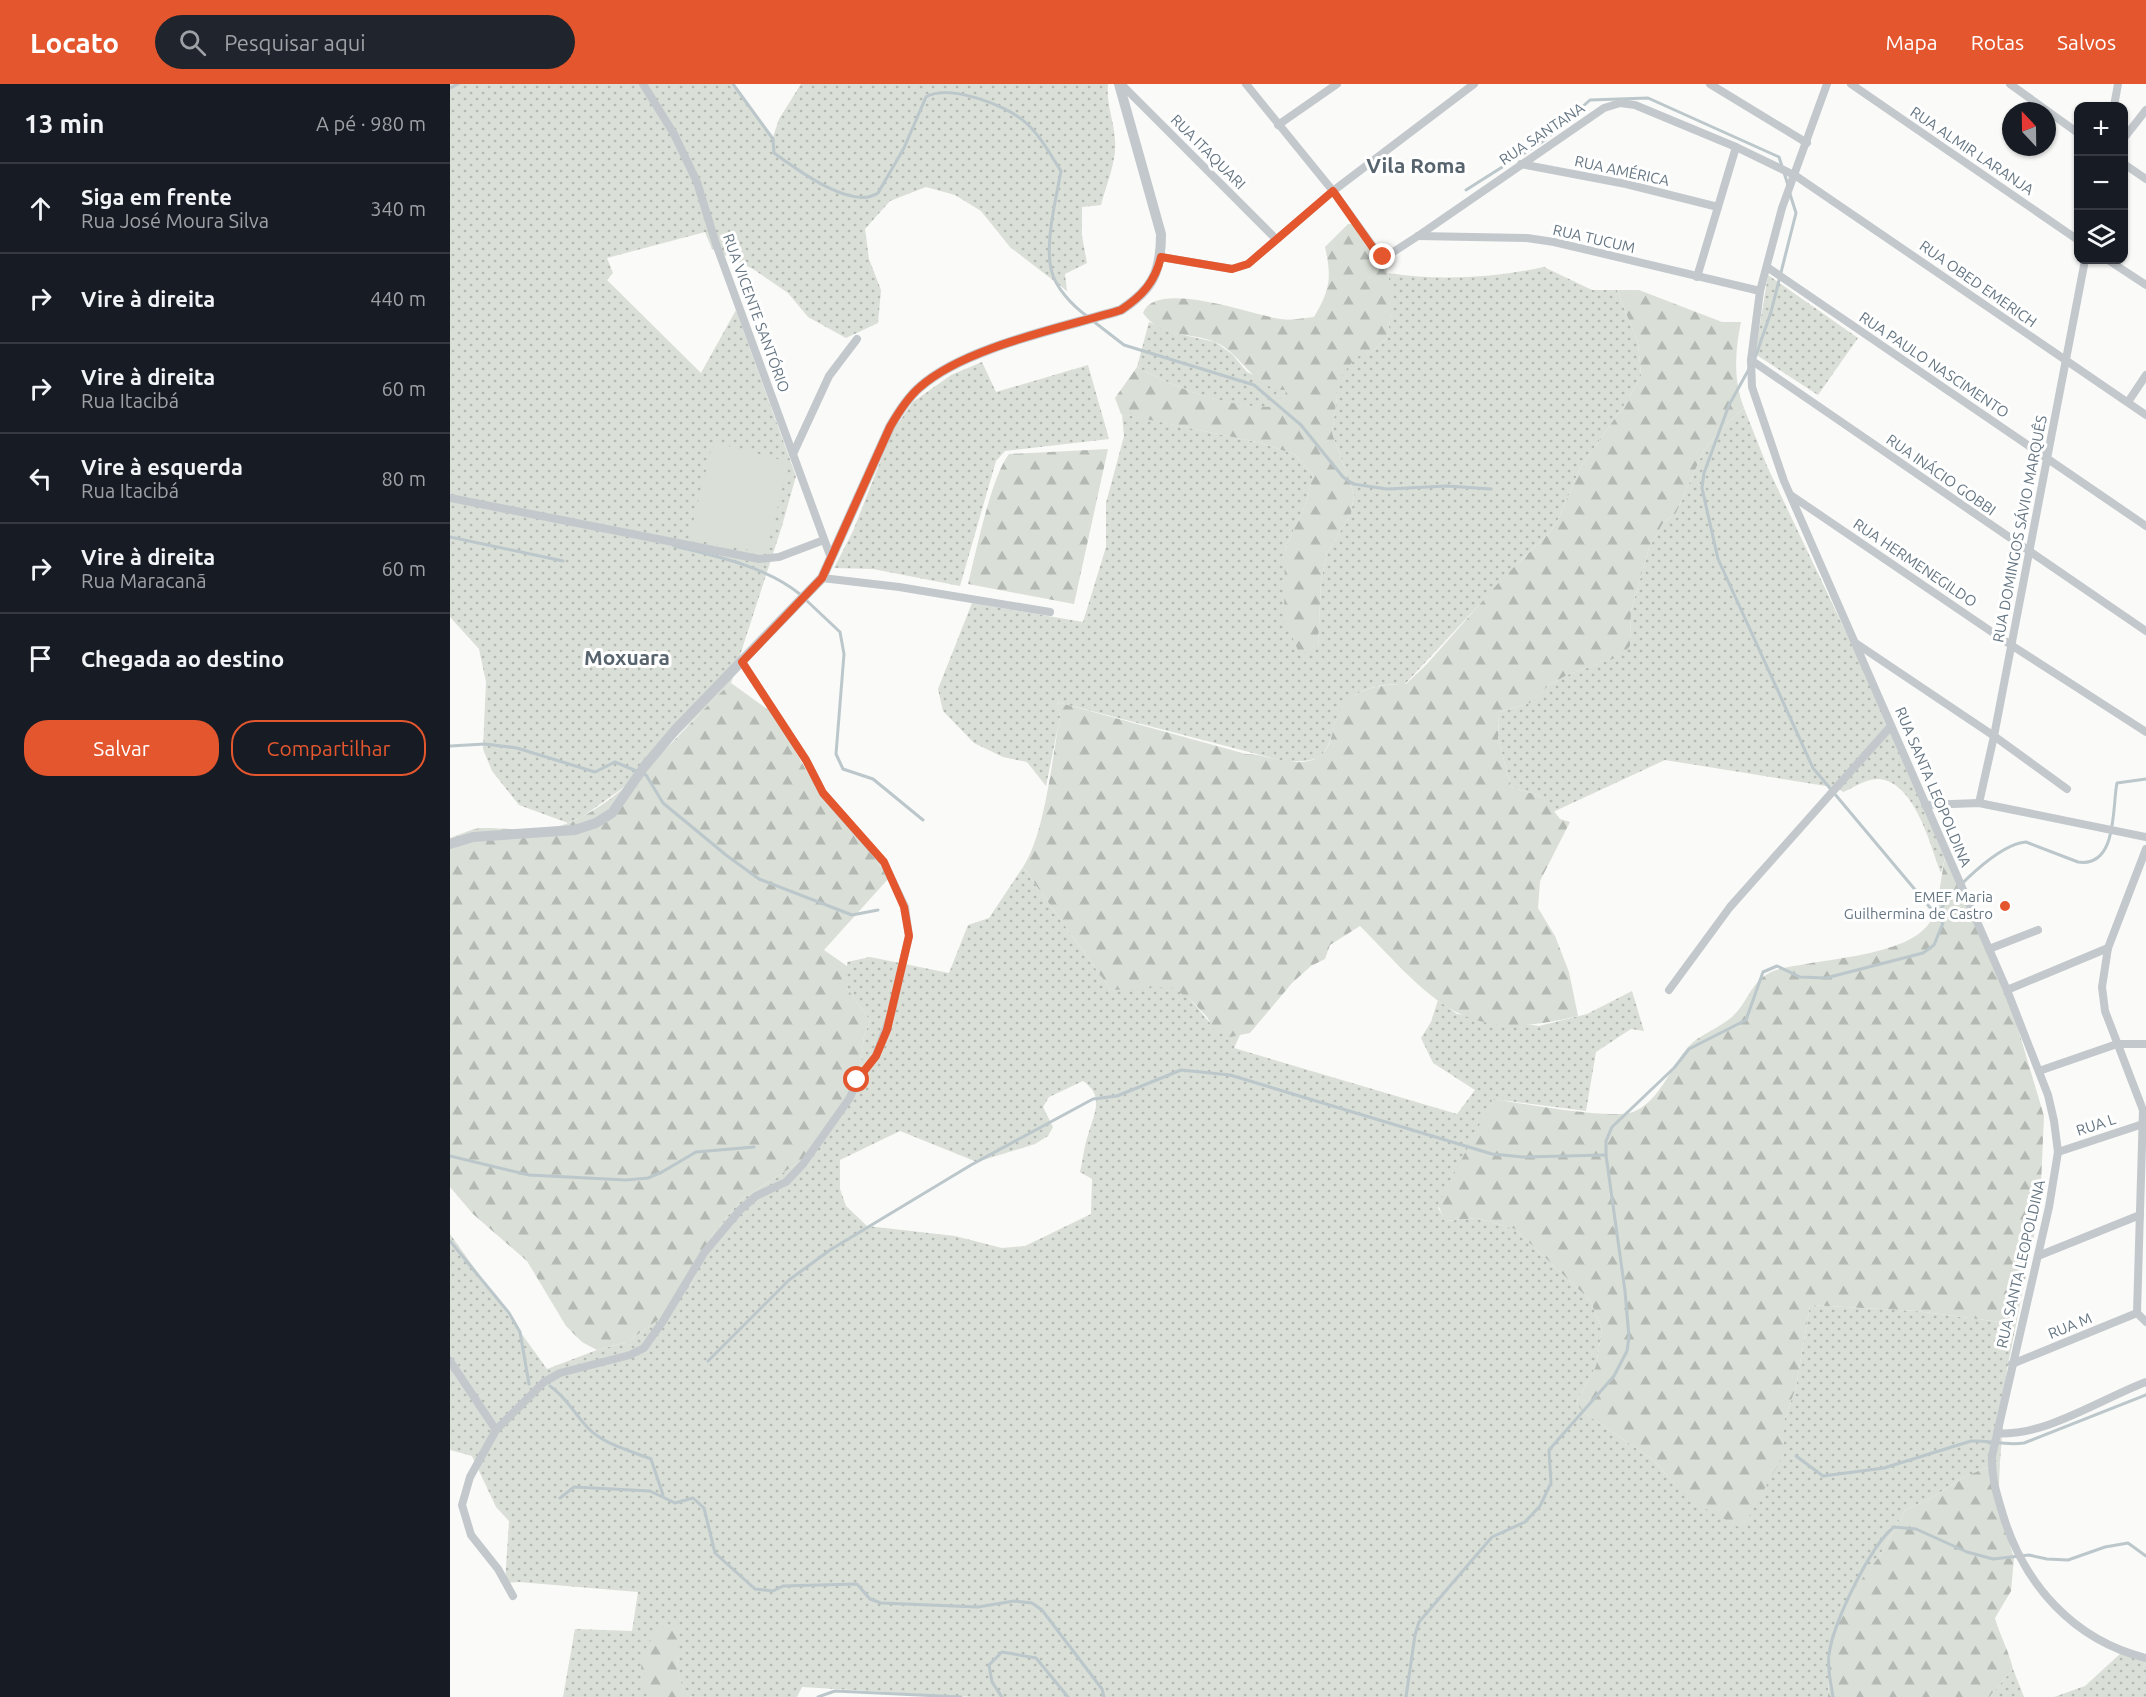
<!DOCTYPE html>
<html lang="pt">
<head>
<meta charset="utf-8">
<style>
	:root { --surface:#171b24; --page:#20242c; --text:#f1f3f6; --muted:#9ea1a6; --line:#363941; --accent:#e4572e }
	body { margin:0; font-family:Ubuntu,sans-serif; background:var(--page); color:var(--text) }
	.controls { position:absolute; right:18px; top:18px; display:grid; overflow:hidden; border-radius:12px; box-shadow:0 2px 4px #0004 }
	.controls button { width:54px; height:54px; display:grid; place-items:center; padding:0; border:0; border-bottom:2px solid var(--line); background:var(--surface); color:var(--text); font:30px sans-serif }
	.compass { position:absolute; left:1552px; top:18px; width:54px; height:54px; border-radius:50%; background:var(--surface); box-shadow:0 2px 4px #0004; rotate:338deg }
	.stop { position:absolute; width:18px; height:18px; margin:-14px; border:4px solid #e4572e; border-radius:50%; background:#fff }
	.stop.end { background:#e4572e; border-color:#fff; box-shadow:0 2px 6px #0008 }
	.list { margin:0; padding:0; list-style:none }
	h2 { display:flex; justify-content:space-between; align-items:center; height:78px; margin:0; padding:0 24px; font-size:26px }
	h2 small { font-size:20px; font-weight:400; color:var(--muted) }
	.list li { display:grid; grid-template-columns:39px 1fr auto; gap:18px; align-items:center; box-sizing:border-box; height:90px; padding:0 24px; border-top:2px solid var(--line) }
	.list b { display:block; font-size:22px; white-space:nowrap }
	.list p { margin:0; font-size:20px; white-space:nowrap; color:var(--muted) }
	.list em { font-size:20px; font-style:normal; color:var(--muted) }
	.actions { display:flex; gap:12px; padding:18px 24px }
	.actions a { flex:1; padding:14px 0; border:2px solid var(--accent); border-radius:24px; text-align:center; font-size:21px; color:var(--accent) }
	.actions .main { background:var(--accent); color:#fff }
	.icon { flex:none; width:33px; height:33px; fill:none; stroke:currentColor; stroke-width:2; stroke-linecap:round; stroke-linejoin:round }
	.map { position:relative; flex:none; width:1696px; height:1613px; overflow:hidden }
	header { display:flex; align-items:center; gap:36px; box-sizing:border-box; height:84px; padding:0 30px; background:var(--accent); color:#fff }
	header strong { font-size:28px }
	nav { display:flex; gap:33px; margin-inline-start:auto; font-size:21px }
	.search { width:420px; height:54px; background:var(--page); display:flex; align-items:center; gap:15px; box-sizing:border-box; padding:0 21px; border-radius:33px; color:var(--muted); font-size:22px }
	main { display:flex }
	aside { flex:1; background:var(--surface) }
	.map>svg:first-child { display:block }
</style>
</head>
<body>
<header>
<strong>Locato</strong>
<div class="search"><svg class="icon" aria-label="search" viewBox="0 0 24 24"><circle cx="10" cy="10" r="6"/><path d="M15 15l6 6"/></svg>Pesquisar aqui</div>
<nav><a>Mapa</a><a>Rotas</a><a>Salvos</a></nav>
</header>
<main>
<aside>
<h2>13 min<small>A pé · 980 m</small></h2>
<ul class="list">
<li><svg class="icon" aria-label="ahead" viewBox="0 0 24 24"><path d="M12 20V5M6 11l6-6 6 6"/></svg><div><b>Siga em frente</b><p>Rua José Moura Silva</p></div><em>340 m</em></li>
<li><svg class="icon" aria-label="right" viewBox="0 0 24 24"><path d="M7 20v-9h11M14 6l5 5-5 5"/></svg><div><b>Vire à direita</b></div><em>440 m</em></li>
<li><svg class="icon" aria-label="right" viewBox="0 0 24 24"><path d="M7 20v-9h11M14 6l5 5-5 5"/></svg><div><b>Vire à direita</b><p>Rua Itacibá</p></div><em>60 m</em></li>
<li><svg class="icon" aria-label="left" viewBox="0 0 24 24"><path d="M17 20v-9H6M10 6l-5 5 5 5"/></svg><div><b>Vire à esquerda</b><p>Rua Itacibá</p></div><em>80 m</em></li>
<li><svg class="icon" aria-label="right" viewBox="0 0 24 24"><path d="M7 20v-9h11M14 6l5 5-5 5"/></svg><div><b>Vire à direita</b><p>Rua Maracanã</p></div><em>60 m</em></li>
<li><svg class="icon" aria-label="arrive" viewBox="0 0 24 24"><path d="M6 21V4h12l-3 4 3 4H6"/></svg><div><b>Chegada ao destino</b></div></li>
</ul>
<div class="actions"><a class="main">Salvar</a><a>Compartilhar</a></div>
</aside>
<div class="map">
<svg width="1696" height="1613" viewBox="0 0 1696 1613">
	<defs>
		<pattern id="grass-dots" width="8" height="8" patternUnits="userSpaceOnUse" patternTransform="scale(1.5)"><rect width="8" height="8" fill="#dadfd7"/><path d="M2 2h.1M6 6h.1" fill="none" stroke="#b4b9b4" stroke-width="1.8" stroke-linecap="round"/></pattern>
		<pattern id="forest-firs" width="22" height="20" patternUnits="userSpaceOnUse" patternTransform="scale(1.5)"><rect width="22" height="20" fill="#dadfd7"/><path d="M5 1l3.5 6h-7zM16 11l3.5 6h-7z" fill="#b4b9b4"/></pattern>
	</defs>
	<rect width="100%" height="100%" fill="#fafaf8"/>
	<!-- grass -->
	<g fill="url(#grass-dots)" fill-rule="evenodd">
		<path d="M0,0H281L323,53L329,35L351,0H658C656,20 664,37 665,56C667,77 656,101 651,121L632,123V152L637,179L615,190L617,207L560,163L531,127L505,111L476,103L440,117L415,145L419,175L431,206L428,239L396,254L358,233L338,209L303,185L262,165L255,148L157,174L163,189L157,196L251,289L286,226L346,392L332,442L281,599L177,701L132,733L118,739L69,721L42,687L33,665L36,598L29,565L0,533Z"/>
		<path d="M1094,183L1142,206H1167L1188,259L1191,292L1177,317L1130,384L1109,434L1101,447L1072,475L955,600C926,599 893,607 885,640C882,650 879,666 869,673C860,678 847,677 837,678L607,618L610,633L596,702L577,678L553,673L524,659L493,627L488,605L522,519L633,538L656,463V419L674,352L672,330L807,358L844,370L863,390L857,416L835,465L868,563L871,497L877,469L901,430L904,410L882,349L887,313L884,301L905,273L925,265L937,254L941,230L938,189C990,197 1043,194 1094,183Z"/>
		<path d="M1318,191L1408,254L1368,311L1305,270Z"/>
		<path d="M699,238L725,249L765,258L782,270L797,288L836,306L835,311L819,324C770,321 730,306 687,283Z"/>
		<path d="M532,278L546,308L638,281L659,355L555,367L546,377L510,502L423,485L384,484L403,447L442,348L463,318L501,291Z"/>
		<path d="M1294,324L1317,382L1410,578L1495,774L1491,789C1480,761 1465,698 1429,695C1417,694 1403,704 1393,708L1388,704L1215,676L1103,728L1093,713L1061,703L1048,654L1049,628L1080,619L1098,602L1117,591L1170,572L1180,562L1181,527L1199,464L1213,439L1226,429L1254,366L1272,344Z"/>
		<path d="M573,783L661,906C679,904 705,897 722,903C751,914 759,957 790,951L784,964L1007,1030L1025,1006L983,979L971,954L981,938L988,916L1007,930L1089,942L1137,930L1182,907L1194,947L1181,945L1146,968L1136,1027L1043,1015L988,1124L996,1137L1027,1134L1065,1145L1140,1216L1152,1245L1146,1282L1126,1319L1133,1328L1202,1375L1225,1400L1334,1370V1337L1346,1303L1360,1221L1466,1227L1566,1240L1557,1286L1550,1378L1514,1393L1481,1414L1455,1426L1381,1559L1378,1613H521L352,1603L347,1613H241C222,1598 229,1564 226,1543L192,1579L193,1598L203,1613H113L125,1545L182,1547L188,1508L69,1498L55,1499L59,1437L46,1423L22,1372L0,1366V1150L97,1285L147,1266L177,1258L219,1228L242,1199L264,1148L291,1116L354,1075L410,987L414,952L420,937L397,904V878L420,873L499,889L518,841L539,834ZM633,997C655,1012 644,1030 638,1051C634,1063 633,1076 630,1088L642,1095L641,1130L575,1162L552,1164L505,1152L417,1142L396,1122L390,1105V1076L450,1047L527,1078L585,1060L598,1052L603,1043L593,1023L599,1013Z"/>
		<path d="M1671,1569L1696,1577V1613H1604L1635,1602Z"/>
		<path d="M1563,1585L1574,1613H1539Z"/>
	</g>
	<!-- forest -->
	<g fill="url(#forest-firs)">
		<path d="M898,140H904L936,181L941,207V230L937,254L925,265L905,274L885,301L887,313L882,349L904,410L901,430L877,469L871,497L868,562L850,571L834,534L835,465L857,416L863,390L844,370L807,358L671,330L665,314L687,283C730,306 770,321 819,323L835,311L836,306C803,306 792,269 765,258C741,248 710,254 693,229C706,194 805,232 831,235C841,237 854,234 864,233C880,206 882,194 875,163Z"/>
		<path d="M1167,206H1189L1272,238H1291C1285,266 1283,296 1294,324L1272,344L1254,366L1226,429L1213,439L1199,464L1181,527L1180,562L1171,572L1117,591L1098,602L1080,619L1049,628L1048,654L1061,703L1093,713L1110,735L1120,738L1090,797L1088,824L1105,852L1119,888L1128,932C1011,961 985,918 910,842L880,861L875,875L861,882L842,899L800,949L780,953L765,947L757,933L742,917L722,903L661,906L573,783C595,750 602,674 610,633L607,618L796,670C819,670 848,687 870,672C880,665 882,650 885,639C894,606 926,600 956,600L977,580L1052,495L1101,447L1109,434L1130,384L1177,317L1191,292L1188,259Z"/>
		<path d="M658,365L624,520L518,500C526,469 541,393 559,370Z"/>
		<path d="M281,599L324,630L371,712L414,759L439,794L374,866L397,882V904L420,937L414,952L410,987L396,1014L354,1075L291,1116L264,1148L242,1199L219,1228L177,1258L147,1266L132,1258L116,1242L77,1177L23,1130L0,1103V754C9,751 21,745 31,744C57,744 88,749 113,741C172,722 235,641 281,599Z"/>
		<path d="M1495,774L1558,911L1594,1032L1590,1122L1566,1240L1466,1227L1360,1221L1346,1303L1334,1337V1370L1292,1445L1251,1422L1225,1400L1202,1375L1133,1328L1126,1319L1146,1282L1152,1245L1140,1216L1065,1145L1027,1134L995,1137L988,1121L1043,1015C1069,1019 1162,1036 1183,1028C1209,1018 1221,983 1238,963C1250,950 1270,944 1283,932C1296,920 1300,903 1313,893C1326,883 1341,883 1356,880C1389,874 1465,868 1481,836C1489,822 1491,791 1495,774Z"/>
		<path d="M1550,1378L1548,1422L1564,1474L1561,1507L1545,1534C1550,1552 1559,1567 1563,1585L1539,1613H1378L1381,1559L1389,1525L1429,1473L1455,1426L1481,1414L1514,1393Z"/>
		<path d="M213,1543H227C228,1564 223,1598 241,1613H203C181,1592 193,1559 213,1543Z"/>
	</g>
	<!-- green -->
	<path fill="#dadfd7" d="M263,358L339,378L316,469L239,455Z"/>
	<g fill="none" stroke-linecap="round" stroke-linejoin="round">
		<!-- stream -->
		<g stroke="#bbc7cb" stroke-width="3">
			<path d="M283,0L323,55L324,69C346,85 402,127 428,109L454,64L476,13C498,0 555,20 575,38C590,51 600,70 611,87C606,115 595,157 601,185C605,204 623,222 638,233"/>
			<path d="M0,4L8,0"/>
			<path d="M1016,106L1095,56L1140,16L1198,14L1329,73L1338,101"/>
			<path d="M643,237L674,261L804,301L851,341L893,393L903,400L937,405L997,402L1041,405"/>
			<path d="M1304,277L1321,228L1346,129L1340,110"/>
			<path d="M0,453L113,477"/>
			<path d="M224,462C266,472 318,483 351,511"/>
			<path d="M356,516L390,548L394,570L386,670L393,685L423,695L473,736"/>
			<path d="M0,662L35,660L67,664L145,688L165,678L196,691L213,719L276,771L309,795L402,831L428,826"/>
			<path d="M1487,831C1500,808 1548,760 1576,758L1628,778C1668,784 1662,722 1667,699L1696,695"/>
			<path d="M0,1072L79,1091L176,1096L198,1094L212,1088L246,1068L304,1063"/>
			<path d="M0,1157L59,1229L70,1248L79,1300"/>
			<path d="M258,1277L339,1196L380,1166L521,1081L643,1015L667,1012L731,986L780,991L1042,1070L1073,1073L1156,1071"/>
			<path d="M100,1302C117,1314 124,1329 138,1344C153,1360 181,1367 201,1375L213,1411"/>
			<path d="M1346,1372L1373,1392L1434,1384L1521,1357C1539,1356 1555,1362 1574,1359L1696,1311"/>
			<path d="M110,1414L124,1403L200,1407L225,1419L243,1414L254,1424L265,1469L305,1505L323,1507L333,1502L407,1500L420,1515L431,1519L528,1523L564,1517L582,1519L592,1526L652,1605L654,1613"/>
			<path d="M368,1613L385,1607L511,1613"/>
			<path d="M552,1613L542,1598L539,1581L552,1568L586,1574L618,1613"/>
			<path d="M956,1613L965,1551L969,1538L1042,1453L1075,1438L1090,1422L1101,1399L1099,1366L1164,1292L1177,1267L1179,1253L1175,1207L1156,1071V1057L1162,1043L1224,984L1239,965L1296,936L1313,888L1327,882L1350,893L1376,894L1473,869L1484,861L1493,839L1363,684L1268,475L1252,404L1254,389L1279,321L1299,285"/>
			<path d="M1383,1613C1381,1599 1377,1585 1379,1571C1382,1541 1420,1462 1444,1443L1466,1445L1517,1468L1543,1475L1579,1471L1597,1475L1618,1476L1655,1463L1678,1459L1696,1472"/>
		</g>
		<!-- minor -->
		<g stroke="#c3c8cc" stroke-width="8">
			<path d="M193,0L224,50L247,98L266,160L381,474"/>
			<path d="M671,0L826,155"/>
			<path d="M796,0L883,107L930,172L940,170L968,152L1154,24L1170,19L1185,21L1286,63L1346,92L1696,331"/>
			<path d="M1260,0L1357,59"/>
			<path d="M1377,0L1332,124L1310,207L1301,276L1302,303L1334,397L1557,906L1598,1011L1604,1037L1608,1068L1599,1123L1542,1372C1541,1393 1547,1411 1553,1431C1574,1500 1623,1556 1696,1574"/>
			<path d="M1401,0L1628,156"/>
			<path d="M1560,0L1628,49"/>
			<path d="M1664,22L1668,0"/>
			<path d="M828,41L887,0"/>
			<path d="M1674,54L1696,26"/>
			<path d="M1071,80L1176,100L1268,123"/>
			<path d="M1674,80L1696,95"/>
			<path d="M968,152L1077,154L1104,158L1310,207"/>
			<path d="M711,173L782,185L798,180L883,107L1024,0"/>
			<path d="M1658,176L1696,201"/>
			<path d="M1317,183L1696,442"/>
			<path d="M1247,193L1286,63"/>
			<path d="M1301,276L1696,547"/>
			<path d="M1678,318L1696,291"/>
			<path d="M343,370L379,292L407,255"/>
			<path d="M1342,412L1561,561L1696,648"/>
			<path d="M0,414L309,475L329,473L374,456"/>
			<path d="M372,494L449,503L600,528"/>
			<path d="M1407,560L1544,652L1617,705"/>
			<path d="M1529,719L1544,652L1635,176"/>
			<path d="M1475,721L1529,719L1696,753"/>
			<path d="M1539,865L1588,846"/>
			<path d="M1219,906L1280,823L1441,642"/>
			<path d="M1557,906L1658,864"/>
			<path d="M1589,987L1667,960H1696"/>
			<path d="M1608,1068L1693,1040"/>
			<path d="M1588,1172L1690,1131"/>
			<path d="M1687,1229L1693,1026L1655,927L1652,903L1658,864L1696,765"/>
			<path d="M1687,1229L1696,1238"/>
			<path d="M0,1277L46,1346"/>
			<path d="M1562,1280L1687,1229"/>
			<path d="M1547,1349C1592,1354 1653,1314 1696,1298"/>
			<path d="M63,1512L48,1485L21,1451L12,1421L20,1393L46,1346L94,1298L110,1289L180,1271L194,1264L213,1237L254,1169L290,1126L306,1112L336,1098L353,1080L399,1015L411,991L426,972L441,930L459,852L455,823L434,779L373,709L356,676L292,578"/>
		</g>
		<!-- tertiary -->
		<path stroke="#c3c8cc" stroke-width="10" d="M0,760L23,753L125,746L146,739L162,729L194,683L226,645L372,494L440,343C448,329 457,314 470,303C515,263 612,244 671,226C703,205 711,188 711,150L669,0"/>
	</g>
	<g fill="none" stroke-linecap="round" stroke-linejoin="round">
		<!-- route -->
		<path stroke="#e4572e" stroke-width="8" d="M407,996L426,972L437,946L459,852L454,823L434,778L373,709L356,676L292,578L372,494L440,343C448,329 457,314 470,303C515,263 612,244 671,226C692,212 705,198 711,173L782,185L798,180L883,107L928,171L933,173"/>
	</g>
	<!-- markers -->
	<circle fill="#e4572e" stroke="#fff" stroke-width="2" cx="1555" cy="822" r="6"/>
	<g text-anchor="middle" stroke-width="6" stroke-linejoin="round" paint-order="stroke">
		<!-- street labels -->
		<g font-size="15" fill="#657683" stroke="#fff">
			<text transform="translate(1092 50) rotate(-34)" y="5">RUA SANTANA</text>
			<text transform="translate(1522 67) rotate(34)" y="5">RUA ALMIR LARANJA</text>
			<text transform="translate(758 68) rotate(45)" y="5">RUA ITAQUARI</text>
			<text transform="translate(1172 87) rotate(12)" y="5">RUA AMÉRICA</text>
			<text transform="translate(1144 155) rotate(13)" y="5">RUA TUCUM</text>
			<text transform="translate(1528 200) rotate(35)" y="5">RUA OBED EMERICH</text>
			<text transform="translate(306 229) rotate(70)" y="5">RUA VICENTE SANTÓRIO</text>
			<text transform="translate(1484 281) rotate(34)" y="5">RUA PAULO NASCIMENTO</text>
			<text transform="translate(1491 391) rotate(35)" y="5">RUA INÁCIO GOBBI</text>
			<text transform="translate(1570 445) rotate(-79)" y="5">RUA DOMINGOS SÁVIO MARQUÊS</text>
			<text transform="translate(1465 479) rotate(34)" y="5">RUA HERMENEGILDO</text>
			<text transform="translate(1483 703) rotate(67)" y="5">RUA SANTA LEOPOLDINA</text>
			<text transform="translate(1646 1041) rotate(-18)" y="5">RUA L</text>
			<text transform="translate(1571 1180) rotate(-77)" y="5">RUA SANTA LEOPOLDINA</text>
			<text transform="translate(1620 1242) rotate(-22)" y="5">RUA M</text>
		</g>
		<!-- poi labels -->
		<g font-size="15" fill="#657683" stroke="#fff" text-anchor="end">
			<text x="1543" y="818">EMEF Maria<tspan x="1543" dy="17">Guilhermina de Castro</tspan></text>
		</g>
		<!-- district labels -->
		<g font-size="21" font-weight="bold" fill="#57646e" stroke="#fff">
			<text x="966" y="89">Vila Roma</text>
			<text x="177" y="581">Moxuara</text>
		</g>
	</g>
</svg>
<div class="controls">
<button>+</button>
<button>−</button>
<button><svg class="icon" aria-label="layers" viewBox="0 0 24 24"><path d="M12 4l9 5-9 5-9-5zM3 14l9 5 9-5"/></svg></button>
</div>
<svg class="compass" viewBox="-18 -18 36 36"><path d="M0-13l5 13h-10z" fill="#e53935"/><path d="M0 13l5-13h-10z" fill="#9ea1a6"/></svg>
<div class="stop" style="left:407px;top:996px"></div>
<div class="stop end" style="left:933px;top:173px"></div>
</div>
</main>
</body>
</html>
